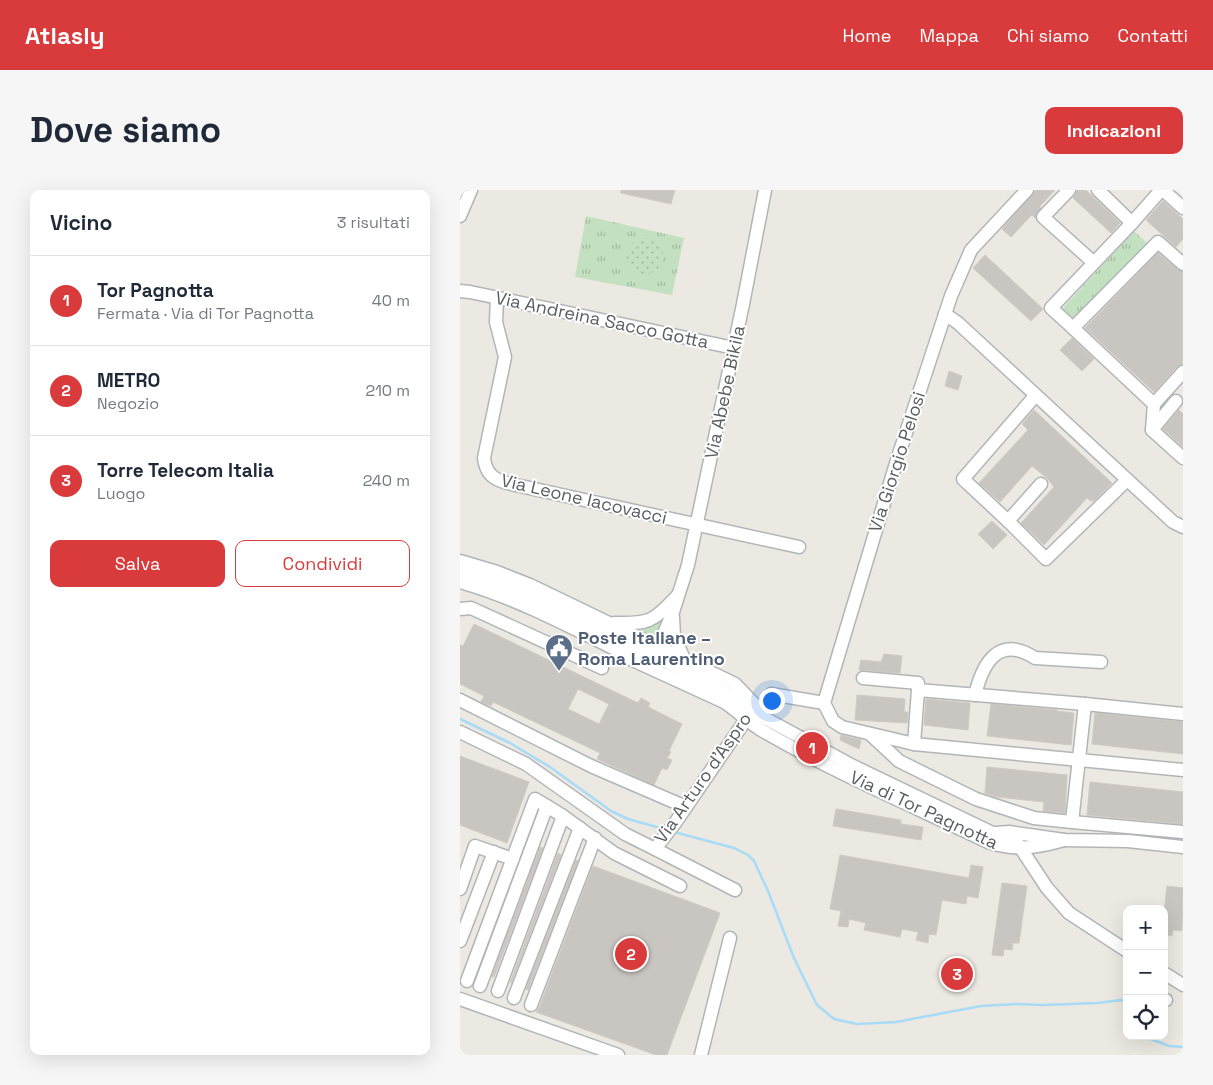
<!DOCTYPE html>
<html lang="it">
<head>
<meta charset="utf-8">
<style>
	:root { --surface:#fff; --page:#f6f6f7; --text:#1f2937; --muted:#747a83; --line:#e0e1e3; --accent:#d93b3c }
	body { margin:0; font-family:"Space Grotesk",sans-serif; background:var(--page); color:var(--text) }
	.controls { position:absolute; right:15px; bottom:15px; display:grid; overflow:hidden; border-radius:10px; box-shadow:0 5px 20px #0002 }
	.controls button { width:45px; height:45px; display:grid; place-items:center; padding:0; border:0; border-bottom:1px solid var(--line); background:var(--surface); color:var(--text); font:25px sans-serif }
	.you { position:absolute; left:311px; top:510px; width:18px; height:18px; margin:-12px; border:4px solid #fff; border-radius:50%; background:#1a73e8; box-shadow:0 0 0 8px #1a73e833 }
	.badge { display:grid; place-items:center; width:32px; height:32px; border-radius:50%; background:var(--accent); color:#fff; font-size:16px; font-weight:700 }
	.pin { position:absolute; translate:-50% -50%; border:2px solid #fff; box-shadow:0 1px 5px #0006 }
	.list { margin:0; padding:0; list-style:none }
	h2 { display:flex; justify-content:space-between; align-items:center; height:65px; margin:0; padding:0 20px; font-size:21px }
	h2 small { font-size:16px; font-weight:400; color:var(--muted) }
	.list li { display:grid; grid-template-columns:32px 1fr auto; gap:15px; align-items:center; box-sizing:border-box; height:90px; padding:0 20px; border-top:1px solid var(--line) }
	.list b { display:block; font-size:19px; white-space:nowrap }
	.list p { margin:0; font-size:16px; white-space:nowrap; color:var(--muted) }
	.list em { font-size:16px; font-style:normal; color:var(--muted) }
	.actions { display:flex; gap:10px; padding:15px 20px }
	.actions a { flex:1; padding:11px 0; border:1px solid var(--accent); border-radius:10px; text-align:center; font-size:18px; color:var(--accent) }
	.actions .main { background:var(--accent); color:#fff }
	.icon { flex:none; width:28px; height:28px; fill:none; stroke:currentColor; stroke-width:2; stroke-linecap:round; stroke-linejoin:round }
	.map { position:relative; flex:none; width:723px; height:865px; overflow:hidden; border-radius:10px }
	header { display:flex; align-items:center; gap:30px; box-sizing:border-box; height:70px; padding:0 25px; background:var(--accent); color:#fff }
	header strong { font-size:24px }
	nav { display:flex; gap:28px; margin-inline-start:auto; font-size:18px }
	.intro { display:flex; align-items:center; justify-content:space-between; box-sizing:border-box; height:120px; padding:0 30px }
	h1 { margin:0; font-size:35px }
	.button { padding:12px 22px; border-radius:10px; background:var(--accent); color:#fff; font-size:18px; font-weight:700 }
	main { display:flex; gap:30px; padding:0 30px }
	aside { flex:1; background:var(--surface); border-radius:10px; box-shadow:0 5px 20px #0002 }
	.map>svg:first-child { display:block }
</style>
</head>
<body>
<header>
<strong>Atlasly</strong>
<nav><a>Home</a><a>Mappa</a><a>Chi siamo</a><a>Contatti</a></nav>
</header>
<div class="intro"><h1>Dove siamo</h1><a class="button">Indicazioni</a></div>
<main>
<aside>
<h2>Vicino<small>3 risultati</small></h2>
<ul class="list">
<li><span class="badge">1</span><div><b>Tor Pagnotta</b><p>Fermata · Via di Tor Pagnotta</p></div><em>40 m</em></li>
<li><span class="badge">2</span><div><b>METRO</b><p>Negozio</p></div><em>210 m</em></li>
<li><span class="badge">3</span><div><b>Torre Telecom Italia</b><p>Luogo</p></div><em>240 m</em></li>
</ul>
<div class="actions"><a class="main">Salva</a><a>Condividi</a></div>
</aside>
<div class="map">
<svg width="723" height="865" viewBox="0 0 723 865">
	<defs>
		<pattern id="grass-tufts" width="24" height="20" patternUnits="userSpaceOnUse" patternTransform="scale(1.25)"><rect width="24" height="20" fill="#c3e1c0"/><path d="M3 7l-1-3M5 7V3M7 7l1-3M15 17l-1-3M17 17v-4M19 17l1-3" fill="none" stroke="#a1ba9f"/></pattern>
		<pattern id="park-dots" width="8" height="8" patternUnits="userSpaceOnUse" patternTransform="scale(1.25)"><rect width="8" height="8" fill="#c3e1c0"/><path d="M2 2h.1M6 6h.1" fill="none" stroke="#a1ba9f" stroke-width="1.8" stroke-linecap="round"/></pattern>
	</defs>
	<rect width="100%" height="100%" fill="#ece9e2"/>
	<!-- grass -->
	<g fill="url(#grass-tufts)">
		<path d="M126,26L224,48L212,105L115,87Z"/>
		<path d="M674,41L687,53L614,132L601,120Z"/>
		<path d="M205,425L194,449L172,439C185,437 195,435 205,425Z"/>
	</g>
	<!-- park -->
	<circle fill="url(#park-dots)" cx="185" cy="66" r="18"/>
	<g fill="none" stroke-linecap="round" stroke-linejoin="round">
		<!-- stream -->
		<g stroke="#a7dbf7" stroke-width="2.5">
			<path d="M0,529L50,553L90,577L151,621L168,629L204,639"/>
			<path d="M214,642L274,658L288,665L294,671L308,701L334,768L357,815L374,829L397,834L436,832L521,816L557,814L582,815L637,813L661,810L667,812"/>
			<path d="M687,846L688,848L709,856L723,857"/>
		</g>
	</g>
	<!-- building -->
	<g fill="#c9c5c0" stroke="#d0cac1" fill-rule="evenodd">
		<path d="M161,0H215L211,14L161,3Z"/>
		<path d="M576,0H595L551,47L542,39Z"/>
		<path d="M617,0H626L660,33L651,43L613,8Z"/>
		<path d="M703,11L723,29V49L716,57L686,30Z"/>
		<path d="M698,63L718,80L723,82V174L717,177L694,202L625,138Z"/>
		<path d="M525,65L583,119L571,131L513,78Z"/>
		<path d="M612,148L634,169L622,181L600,160Z"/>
		<path d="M489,181L502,186L498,200L485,196Z"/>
		<path d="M574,220L652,293L634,311H631L627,308L584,355L561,333L594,297L587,288L572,276L540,312L519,293L568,240L562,234Z"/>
		<path d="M719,220L723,224V257L703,239Z"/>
		<path d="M532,331L547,345L533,359L518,344Z"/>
		<path d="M14,434L178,513L181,508L190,513L188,517L222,534L209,561L211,562L207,568L212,570L207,580L202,578L194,595L137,569L140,563L33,512L31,516L21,512L24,506L0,494V455L3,456ZM118,499L149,514L139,534L108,519Z"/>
		<path d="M424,464L442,466L440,483L399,480L401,470L421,472Z"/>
		<path d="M397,505L445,509L444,522H448L447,533L395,530Z"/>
		<path d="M466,509L510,513L508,540L464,535Z"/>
		<path d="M531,514L597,520V521L614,523L611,555L527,546Z"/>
		<path d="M635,523L723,532V564L632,554Z"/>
		<path d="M381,545L401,550L399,559L380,550Z"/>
		<path d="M0,566L69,592L47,653L0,635Z"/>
		<path d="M527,577L607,585L605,623L583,621L584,612L537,607L525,603Z"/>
		<path d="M630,592L723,602V634L627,625Z"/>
		<path d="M376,619L441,630V634L463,637L461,650L373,636Z"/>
		<path d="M80,657L83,658L34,787H32Z"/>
		<path d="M98,663L101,665L51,793H50Z"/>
		<path d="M380,665L509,688L511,675L523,677L518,708L507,706L506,714L482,710L476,745L469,744L468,753L456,750L458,742L442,739L440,747L404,740L406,733L389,729L388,737L378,736L381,721L370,719Z"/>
		<path d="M116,670L118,671L68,800L66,799Z"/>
		<path d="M133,676L260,723L207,865H196L76,822L79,818Z"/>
		<path d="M542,693L567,696L559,753H553L552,760L544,759L543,766L532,765Z"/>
		<path d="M707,696L723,698L722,741L713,740L712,746L704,745V723Z"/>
		<circle cx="497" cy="785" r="15"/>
	</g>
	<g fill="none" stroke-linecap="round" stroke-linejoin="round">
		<!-- minor-tunnel -->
		<path stroke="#c8c6c2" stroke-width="12" stroke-dasharray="12 6" stroke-linecap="butt" d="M560,8L583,27"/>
		<defs>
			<g id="minor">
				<path d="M609,0L583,27L633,72"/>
				<path d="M638,0L672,33L701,0"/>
				<path d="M703,0L723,18"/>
				<path d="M0,26L11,0"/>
				<path d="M672,33L591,118L613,138L698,52L723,74"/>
				<path d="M0,101L10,102L274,158"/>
				<path d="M37,108L36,132L45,167L24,268C26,284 33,289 47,293L339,357"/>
				<path d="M485,124L498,133L713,332L723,337"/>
				<path d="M613,138L694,214L723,182"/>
				<path d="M575,206L503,289L548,331L581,294"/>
				<path d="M694,214L692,240L723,268"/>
				<path d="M692,240L716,211"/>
				<path d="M548,331L586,369L667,290"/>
				<path d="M0,371L37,382L70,395L275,494L296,516"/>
				<path d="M0,382L60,402L189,463L268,504L284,513L301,526L393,576L547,650L561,658"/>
				<path d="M0,392C56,408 107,435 159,461C174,463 185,468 198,457L213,422L228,375L283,114L305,0"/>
				<path d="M0,419L11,418L142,478"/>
				<path d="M213,427L214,446L224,469"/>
				<path d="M154,433C189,434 193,432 217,406"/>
				<path d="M166,467L264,512C278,521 289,533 303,541C375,583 453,616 528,652C556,661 576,658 604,650"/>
				<path d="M403,488L458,493V500"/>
				<path d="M311,504L364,513L437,270L491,106L511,60L567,0"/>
				<path d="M515,505C523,472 539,445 575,468L641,472"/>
				<path d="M0,510L131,576L226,617"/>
				<path d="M364,513L373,531L382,537L454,554L723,580"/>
				<path d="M0,542L66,574L165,644L195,659L215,633L291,522"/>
				<path d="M410,544L439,571L516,609L574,628L612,632L625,514L723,524"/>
				<path d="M454,554L458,500L625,514"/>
				<path d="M612,632L723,642"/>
				<path d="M536,643L549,642L604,650L668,651L723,657"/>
				<path d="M558,654L587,698L609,723L667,761"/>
				<path d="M195,659L275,700"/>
				<path d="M0,699L15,656L53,669"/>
				<path d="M0,751L34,662"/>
				<path d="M704,783L723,795"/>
				<path d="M7,791L75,609L103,626L154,663L220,696"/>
				<path d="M20,796L87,616"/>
				<path d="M38,801L103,626"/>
				<path d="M54,808L120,638"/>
				<path d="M0,809L158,865"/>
				<path d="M704,809L706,810"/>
				<path d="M71,815L135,648"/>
				<path d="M241,865L270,748"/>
			</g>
		</defs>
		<!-- minor casing -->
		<use href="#minor" stroke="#b2b5b8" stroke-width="15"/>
		<!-- minor -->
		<use href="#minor" stroke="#fff" stroke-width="12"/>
	</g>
	<!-- icons -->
	<defs>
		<symbol id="civic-pin" viewBox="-11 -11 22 30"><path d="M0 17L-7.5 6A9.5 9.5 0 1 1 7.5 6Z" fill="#5c6f8a" stroke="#fff"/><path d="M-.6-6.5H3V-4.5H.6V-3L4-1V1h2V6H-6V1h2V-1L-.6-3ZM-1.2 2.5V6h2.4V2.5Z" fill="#fff"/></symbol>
	</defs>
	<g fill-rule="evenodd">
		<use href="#civic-pin" x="83" y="442" width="32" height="43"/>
	</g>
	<g text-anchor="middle" stroke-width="4" stroke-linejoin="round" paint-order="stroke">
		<!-- street labels -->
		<g font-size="18" fill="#5a5e61" stroke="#fff">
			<text transform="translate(142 130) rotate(12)" y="6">Via Andreina Sacco Gotta</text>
			<text transform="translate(265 202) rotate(-78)" y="6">Via Abebe Bikila</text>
			<text transform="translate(437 272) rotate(-72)" y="6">Via Giorgio Pelosi</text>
			<text transform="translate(124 309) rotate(13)" y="6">Via Leone Iacovacci</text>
			<text transform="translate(243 588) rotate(-55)" y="6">Via Arturo d'Aspro</text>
			<text transform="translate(464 620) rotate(25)" y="6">Via di Tor Pagnotta</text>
		</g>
		<!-- service labels -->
		<g font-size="18" font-weight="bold" fill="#4e5e75" stroke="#fff" text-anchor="start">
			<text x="118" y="454">Poste Italiane –<tspan x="118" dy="21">Roma Laurentino</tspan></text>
		</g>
	</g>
</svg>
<div class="controls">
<button>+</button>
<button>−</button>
<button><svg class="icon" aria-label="locate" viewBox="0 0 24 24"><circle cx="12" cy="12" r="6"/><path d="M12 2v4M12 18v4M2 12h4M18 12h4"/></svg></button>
</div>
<div class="you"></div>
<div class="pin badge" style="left:352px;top:558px">1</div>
<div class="pin badge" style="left:171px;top:764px">2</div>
<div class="pin badge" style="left:497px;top:784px">3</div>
</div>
</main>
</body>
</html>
